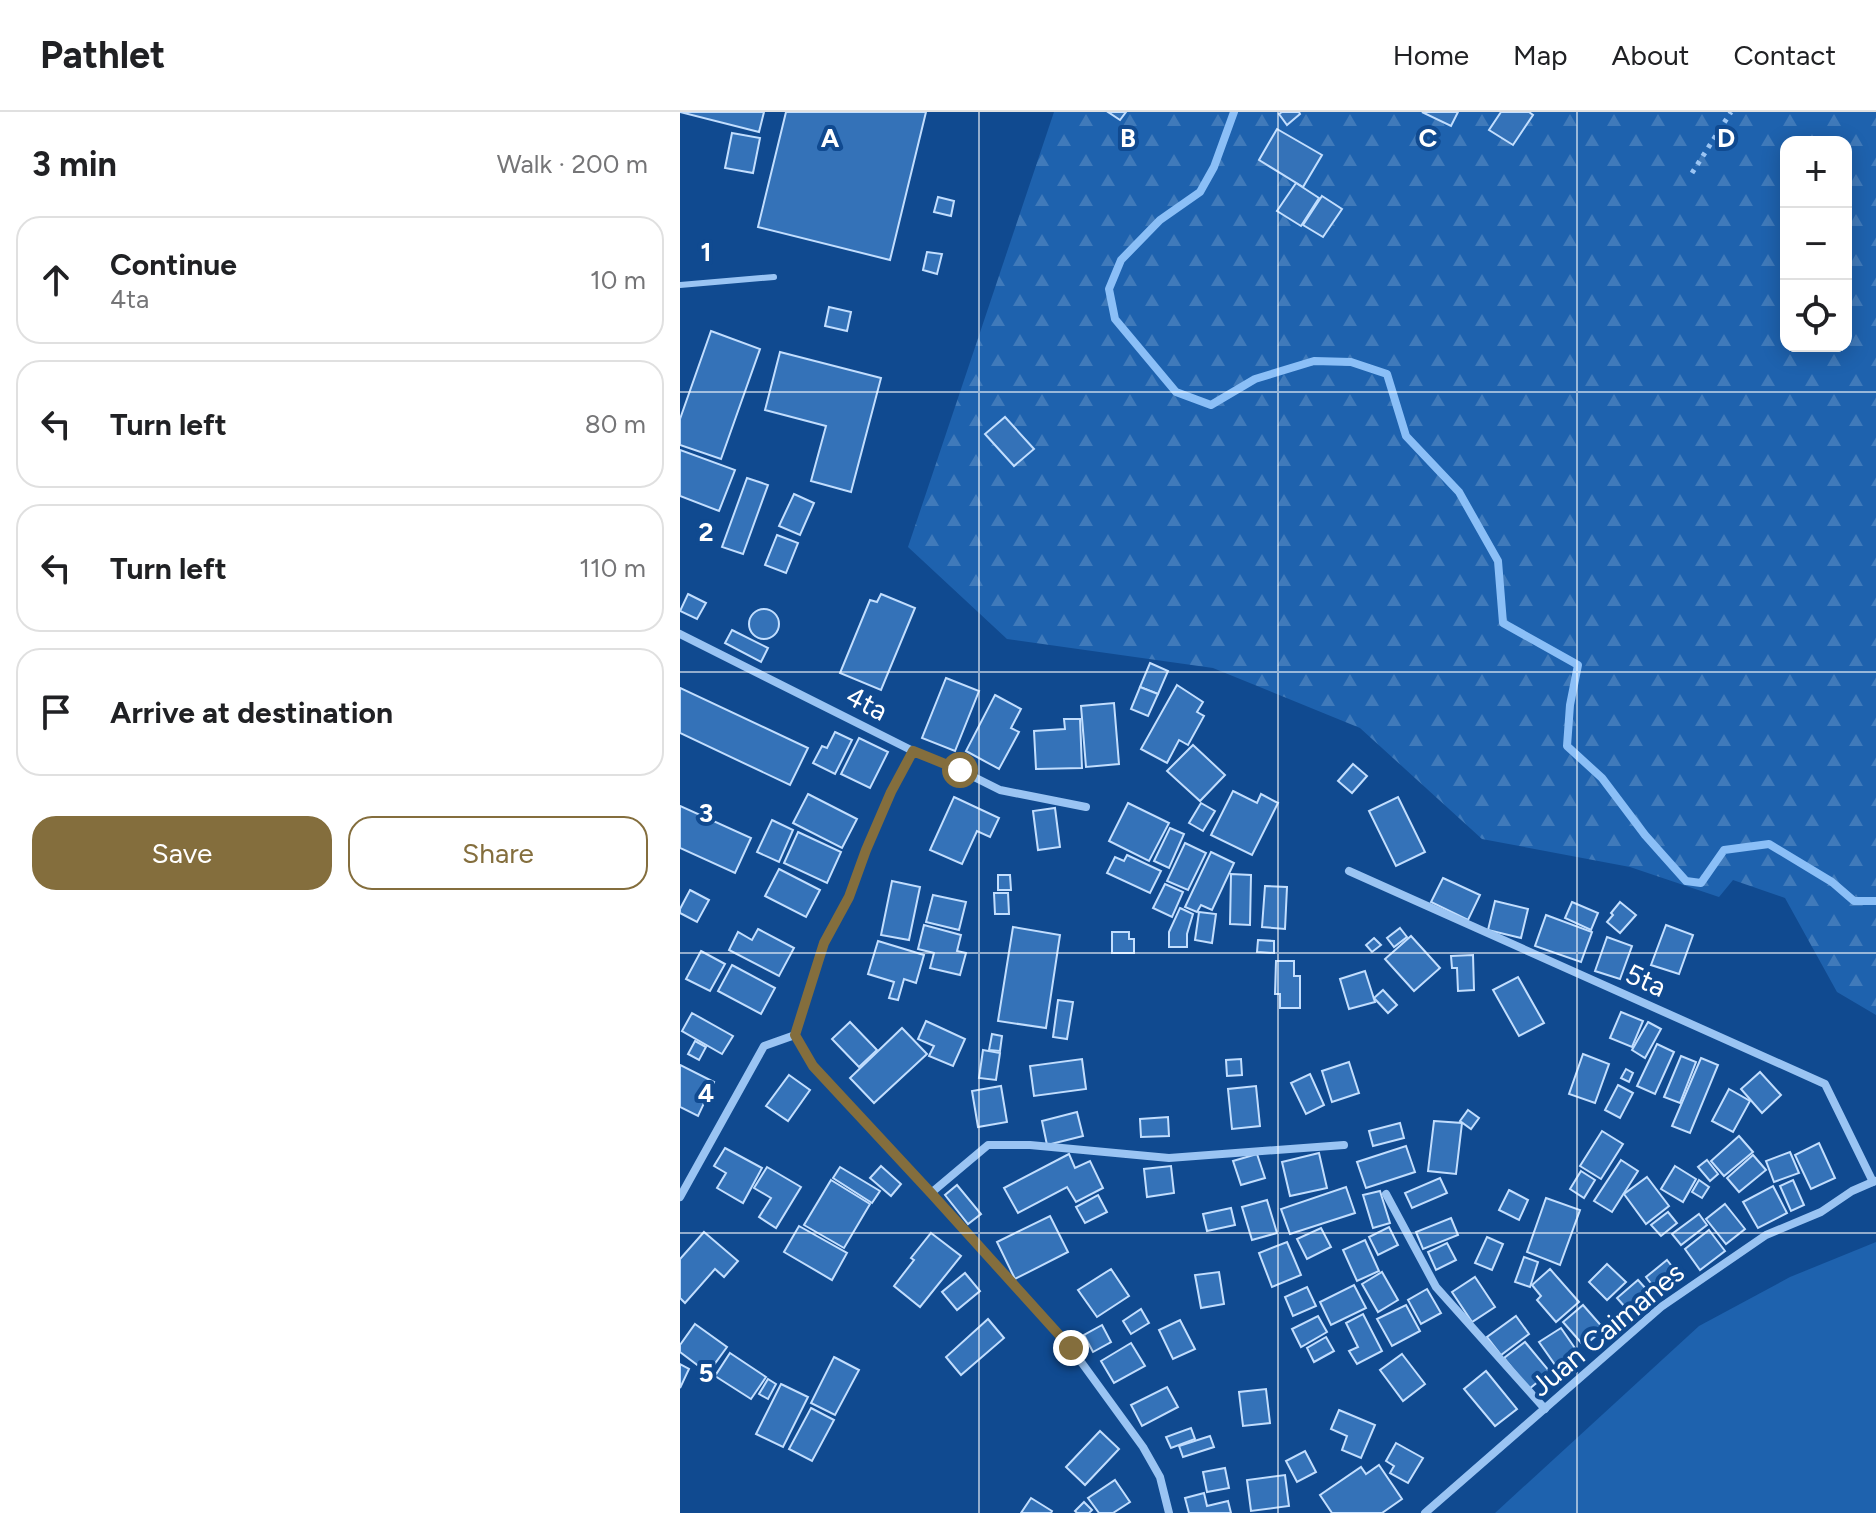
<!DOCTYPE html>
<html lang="en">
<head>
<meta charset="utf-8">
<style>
	:root { --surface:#fff; --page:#f2f2f2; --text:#202124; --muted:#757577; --line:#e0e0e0; --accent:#846e3d }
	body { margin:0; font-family:Figtree,sans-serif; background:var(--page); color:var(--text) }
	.controls { position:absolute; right:24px; top:24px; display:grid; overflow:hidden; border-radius:16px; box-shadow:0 4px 20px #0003 }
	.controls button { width:72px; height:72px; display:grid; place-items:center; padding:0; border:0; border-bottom:2px solid var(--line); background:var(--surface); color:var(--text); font:40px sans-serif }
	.stop { position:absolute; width:24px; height:24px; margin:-18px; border:6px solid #846e3d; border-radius:50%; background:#fff }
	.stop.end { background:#846e3d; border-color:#fff; box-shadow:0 2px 8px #0008 }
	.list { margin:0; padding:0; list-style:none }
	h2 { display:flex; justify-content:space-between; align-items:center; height:104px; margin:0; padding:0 32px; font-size:34px }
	h2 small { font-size:26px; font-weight:400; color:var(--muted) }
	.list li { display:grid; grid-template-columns:52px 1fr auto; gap:24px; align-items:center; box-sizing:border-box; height:128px; margin:0 16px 16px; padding:0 16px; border:2px solid var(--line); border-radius:24px }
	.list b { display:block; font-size:30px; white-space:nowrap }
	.list p { margin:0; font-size:26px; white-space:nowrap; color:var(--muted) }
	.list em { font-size:26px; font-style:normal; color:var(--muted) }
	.actions { display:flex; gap:16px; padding:24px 32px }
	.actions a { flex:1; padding:18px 0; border:2px solid var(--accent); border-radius:24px; text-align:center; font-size:28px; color:var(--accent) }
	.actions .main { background:var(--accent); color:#fff }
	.icon { flex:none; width:44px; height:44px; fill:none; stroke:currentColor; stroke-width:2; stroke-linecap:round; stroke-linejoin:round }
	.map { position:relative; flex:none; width:1196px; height:1401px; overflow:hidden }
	header { display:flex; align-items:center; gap:48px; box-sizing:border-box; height:112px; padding:0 40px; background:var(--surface); border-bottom:2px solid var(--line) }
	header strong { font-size:38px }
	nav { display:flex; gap:44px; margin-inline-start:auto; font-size:28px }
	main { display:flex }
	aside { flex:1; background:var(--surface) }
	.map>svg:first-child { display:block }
</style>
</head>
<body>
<header>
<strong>Pathlet</strong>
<nav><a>Home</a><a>Map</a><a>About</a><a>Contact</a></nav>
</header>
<main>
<aside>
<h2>3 min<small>Walk · 200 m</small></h2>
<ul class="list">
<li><svg class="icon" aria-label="ahead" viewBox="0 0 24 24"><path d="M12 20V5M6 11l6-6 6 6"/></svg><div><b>Continue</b><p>4ta</p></div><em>10 m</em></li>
<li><svg class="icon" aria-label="left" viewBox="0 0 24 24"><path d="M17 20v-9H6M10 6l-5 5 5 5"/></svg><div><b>Turn left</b></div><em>80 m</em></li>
<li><svg class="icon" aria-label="left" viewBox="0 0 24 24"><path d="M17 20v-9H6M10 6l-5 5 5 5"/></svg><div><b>Turn left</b></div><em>110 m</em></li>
<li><svg class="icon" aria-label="arrive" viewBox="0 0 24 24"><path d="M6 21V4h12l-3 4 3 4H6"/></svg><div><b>Arrive at destination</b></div></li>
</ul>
<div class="actions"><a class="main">Save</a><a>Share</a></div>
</aside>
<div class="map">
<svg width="1196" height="1401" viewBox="0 0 1196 1401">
	<defs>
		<pattern id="forest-firs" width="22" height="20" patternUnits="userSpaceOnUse" patternTransform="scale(2)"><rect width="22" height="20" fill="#1e62ae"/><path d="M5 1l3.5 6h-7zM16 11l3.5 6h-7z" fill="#407aba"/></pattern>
	</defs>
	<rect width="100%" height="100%" fill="#104a90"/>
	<!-- green -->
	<path fill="#1e62ae" d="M1196,1130V1401H815L1019,1214L1110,1165Z"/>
	<!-- forest -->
	<path fill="url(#forest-firs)" fill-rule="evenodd" d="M374,0H1196V903L1157,880L1105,786L1053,768L1039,785L950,755L802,727L680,616L533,556L327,527L228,435ZM1106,30H1166V234H1106Z"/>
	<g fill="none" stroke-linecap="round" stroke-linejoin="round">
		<!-- stream -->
		<path stroke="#8bbff7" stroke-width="8" d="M554,0L534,55L520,80L480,108L441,148L429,177L435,207L496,280L531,293L575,267L634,249L671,250L707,262L726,324L779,380L818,449L823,511L898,553L890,593L887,634L922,666L965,723L1006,769L1021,771L1044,738L1089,732L1152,770L1174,789H1196"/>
	</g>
	<!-- building -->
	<g fill="#3472b8" stroke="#c2defe" stroke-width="2">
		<path d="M0,0H84L79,20Z"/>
		<path d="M106,0H246L210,148L78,115Z"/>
		<path d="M428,0H446L440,8Z"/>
		<path d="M602,0H619L620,2L607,13L599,2Z"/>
		<path d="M742,0H778L771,14Z"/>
		<path d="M821,0H849L853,3L833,33L809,18Z"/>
		<path d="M597,17L642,43L623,75L579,48Z"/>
		<path d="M52,21L80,26L73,61L45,56Z"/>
		<path d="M616,71L639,86L621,114L597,99Z"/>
		<path d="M642,84L662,97L643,125L623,113Z"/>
		<path d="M258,85L274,89L271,104L254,100Z"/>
		<path d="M247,140L262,142L257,162L243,158Z"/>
		<path d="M149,195L171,200L167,219L145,214Z"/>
		<path d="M31,219L80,237L41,347L0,333V307Z"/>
		<path d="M100,240L201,266L171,380L131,369L146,314L85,298Z"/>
		<path d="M325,305L354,337L334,354L305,322Z"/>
		<path d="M0,338L55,358L39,399L0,384Z"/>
		<path d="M67,366L88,373L63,442L42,435Z"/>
		<path d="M114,382L134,391L120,423L99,414Z"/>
		<path d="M97,423L118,431L106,461L85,453Z"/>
		<path d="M8,482L26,491L17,507L0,499Z"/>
		<path d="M201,482L235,496L201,578L160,561L190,488L197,490Z"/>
		<circle cx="84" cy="512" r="15"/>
		<path d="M52,518L88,536L81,550L45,531Z"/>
		<path d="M470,551L488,559L478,582L460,575Z"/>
		<path d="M266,566L299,579L275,639L242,626Z"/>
		<path d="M497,573L523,590L517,600L524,604L508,633L499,628L487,651L461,637Z"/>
		<path d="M460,575L478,582L468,604L451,597Z"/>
		<path d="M0,576L128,636L110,673L0,621Z"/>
		<path d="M315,583L341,597L331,616L339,620L319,657L286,639Z"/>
		<path d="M434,591L439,652L406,655L401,594Z"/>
		<path d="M384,607H400L402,656L356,657L354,619L385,617Z"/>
		<path d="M155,620L172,628L155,662L133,651L142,634L147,636Z"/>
		<path d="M179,626L208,640L190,676L161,662Z"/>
		<path d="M513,633L545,663L520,689L487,659Z"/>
		<path d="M673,652L687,664L672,681L658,669Z"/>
		<path d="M553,679L577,691L581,682L598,691L572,743L531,723Z"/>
		<path d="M128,682L177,707L162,736L113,711Z"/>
		<path d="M274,685L319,706L310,725L297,719L282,752L250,738Z"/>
		<path d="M718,685L745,740L716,754L689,699Z"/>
		<path d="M448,691L489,711L469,749L429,729Z"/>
		<path d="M521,691L535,699L523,719L509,711Z"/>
		<path d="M0,694L71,726L55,761L0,736Z"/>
		<path d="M375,696L380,735L358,738L353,699Z"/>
		<path d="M92,708L113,718L99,750L77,740Z"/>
		<path d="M490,716L504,722L489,756L474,749Z"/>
		<path d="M118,720L161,740L147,771L104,751Z"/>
		<path d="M505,731L526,741L508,778L487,769Z"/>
		<path d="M531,740L554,751L532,798L521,793L517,800L505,795Z"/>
		<path d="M447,743L481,759L470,781L427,761L435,745L444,749Z"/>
		<path d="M99,757L140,778L126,805L85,784Z"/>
		<path d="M551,762L571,763L570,813L550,812Z"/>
		<path d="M318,763H330L331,778H318Z"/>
		<path d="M763,766L800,783L788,808L751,790Z"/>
		<path d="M212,769L240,775L229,828L201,823Z"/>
		<path d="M485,772L503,780L492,805L473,796Z"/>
		<path d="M585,774L607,775L605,817L582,815Z"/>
		<path d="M10,778L29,788L17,810L0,801V797Z"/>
		<path d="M314,781H328L329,802H315Z"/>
		<path d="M253,783L286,790L279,818L246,810Z"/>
		<path d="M815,789L848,797L841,826L808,818Z"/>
		<path d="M892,790L918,801L911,818L885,806Z"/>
		<path d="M940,790L956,803L940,821L927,810L933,803L931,801Z"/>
		<path d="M500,796L513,802L507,822V835H489V820Z"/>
		<path d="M519,800L536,802L532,831L515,828Z"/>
		<path d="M866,803L912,820L901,850L855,834Z"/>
		<path d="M244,813L281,823L277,839L286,841L280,863L250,856L254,841L238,837Z"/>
		<path d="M986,813L1013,823L999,862L971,853Z"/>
		<path d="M333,815L380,823L366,916L318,909Z"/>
		<path d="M720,816L727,825L714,835L707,826Z"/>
		<path d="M78,817L114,836L99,864L49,838L58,820L72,828Z"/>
		<path d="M432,820H449V827H454V841H432Z"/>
		<path d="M731,824L760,856L734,879L705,847Z"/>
		<path d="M927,825L952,834L940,867L915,859Z"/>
		<path d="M694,826L701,833L692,840L686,833Z"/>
		<path d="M578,828L594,829V841L577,840Z"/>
		<path d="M198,829L244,843L236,871L224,867L218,888L209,886L214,870L188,862Z"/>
		<path d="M21,839L45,852L30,879L6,867Z"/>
		<path d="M793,843L794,878L778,879L777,856H772L771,844Z"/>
		<path d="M596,849H614V864H620V896H600V882H595Z"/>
		<path d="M52,853L95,876L81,902L38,879Z"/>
		<path d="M685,859L695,890L669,897L660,867Z"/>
		<path d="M838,865L864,911L839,924L813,878Z"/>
		<path d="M703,878L717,893L708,901L694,886Z"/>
		<path d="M378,888L393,890L387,927L373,925Z"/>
		<path d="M941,900L963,909L952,935L930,926Z"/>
		<path d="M12,901L53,924L42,942L2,919Z"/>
		<path d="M246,909L285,927L273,954L249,944L254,934L238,927Z"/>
		<path d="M170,910L197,938L179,955L152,927Z"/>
		<path d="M968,910L981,917L965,946L952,938Z"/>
		<path d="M222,916L247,942L194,991L170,966Z"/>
		<path d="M312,922L322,924L320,939L309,938Z"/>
		<path d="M15,929L26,935L19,948L8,942Z"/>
		<path d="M977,932L994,940L975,982L957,974Z"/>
		<path d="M303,938L320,941L316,968L299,966Z"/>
		<path d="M903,942L929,952L915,991L889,982Z"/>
		<path d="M1001,944L1016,950L1000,991L984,985Z"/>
		<path d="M1021,946L1038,953L1010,1021L992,1014Z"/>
		<path d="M402,947L406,977L354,984L350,954Z"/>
		<path d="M561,947L562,963L547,964L546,948Z"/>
		<path d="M669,950L679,981L652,990L642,959Z"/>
		<path d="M0,953L34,970L18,1004L0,995Z"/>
		<path d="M946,957L953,961L949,970L941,966Z"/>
		<path d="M1080,960L1101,983L1082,1001L1061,977Z"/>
		<path d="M630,962L644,993L626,1002L611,971Z"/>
		<path d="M109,963L130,978L108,1009L86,994Z"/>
		<path d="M938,973L953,981L940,1006L925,998Z"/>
		<path d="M321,974L327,1010L298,1015L292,979Z"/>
		<path d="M576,974L580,1014L552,1017L548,977Z"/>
		<path d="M1049,977L1070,989L1053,1020L1032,1009Z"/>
		<path d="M788,998L799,1006L791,1017L780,1009Z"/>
		<path d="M397,1000L403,1024L367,1033L362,1009Z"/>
		<path d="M488,1005L489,1024L461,1025L460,1007Z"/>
		<path d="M754,1009L782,1011L776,1062L748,1059Z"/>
		<path d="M720,1011L724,1026L693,1034L689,1019Z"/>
		<path d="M922,1019L943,1032L921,1067L900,1054Z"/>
		<path d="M1059,1024L1073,1040L1044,1064L1031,1049Z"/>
		<path d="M1139,1031L1155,1066L1131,1077L1115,1043Z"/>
		<path d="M726,1034L735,1060L686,1076L677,1050Z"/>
		<path d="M45,1036L82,1056L63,1091L37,1076L46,1061L34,1054Z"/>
		<path d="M1110,1040L1119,1061L1094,1070L1086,1049Z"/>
		<path d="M639,1041L647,1076L610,1084L602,1050Z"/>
		<path d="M389,1042L395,1056L410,1049L423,1076L396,1090L387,1075L338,1101L324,1076Z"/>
		<path d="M577,1042L585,1066L561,1073L553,1049Z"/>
		<path d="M1073,1043L1086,1058L1059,1080L1047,1066Z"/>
		<path d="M941,1048L958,1059L932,1100L914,1089Z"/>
		<path d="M1027,1048L1038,1062L1030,1069L1018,1055Z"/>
		<path d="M201,1054L221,1072L211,1084L190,1066Z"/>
		<path d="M491,1054L494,1081L467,1085L464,1057Z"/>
		<path d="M995,1054L1016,1067L1003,1090L981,1077Z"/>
		<path d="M87,1055L121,1075L96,1116L79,1105L91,1086L74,1076Z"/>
		<path d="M160,1055L200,1079L192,1091L153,1066Z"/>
		<path d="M901,1059L915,1068L904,1086L890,1077Z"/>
		<path d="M967,1065L989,1094L966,1112L944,1082Z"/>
		<path d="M760,1066L767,1081L732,1096L725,1081Z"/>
		<path d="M151,1068L190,1092L164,1136L124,1113Z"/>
		<path d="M1019,1068L1029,1075L1022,1086L1012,1080Z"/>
		<path d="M1113,1068L1124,1093L1111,1099L1100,1074Z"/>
		<path d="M277,1073L301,1102L288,1112L265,1083Z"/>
		<path d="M1093,1074L1107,1101L1078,1116L1063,1090Z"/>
		<path d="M666,1075L675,1101L610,1122L601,1097Z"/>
		<path d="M829,1078L848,1088L839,1108L819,1098Z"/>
		<path d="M700,1079L710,1111L693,1116L683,1083Z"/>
		<path d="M418,1083L427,1100L405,1111L396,1095Z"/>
		<path d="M866,1086L900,1098L880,1153L847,1140Z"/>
		<path d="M587,1088L597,1121L572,1128L562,1095Z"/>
		<path d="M1045,1092L1065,1117L1046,1132L1026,1107Z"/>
		<path d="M551,1096L555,1113L527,1119L523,1102Z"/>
		<path d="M988,1100L997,1111L981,1124L971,1113Z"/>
		<path d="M1019,1102L1027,1113L1001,1133L992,1122Z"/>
		<path d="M370,1104L388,1140L335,1167L317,1130Z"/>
		<path d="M771,1106L778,1123L743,1137L736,1120Z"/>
		<path d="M119,1114L167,1141L152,1168L104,1140Z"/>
		<path d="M709,1115L718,1133L698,1143L689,1125Z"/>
		<path d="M641,1116L651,1135L627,1147L617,1127Z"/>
		<path d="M1029,1118L1045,1139L1020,1158L1005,1137Z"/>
		<path d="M24,1120L58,1149L44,1165L35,1157L5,1191L0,1186V1147Z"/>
		<path d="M251,1121L281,1144L240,1195L214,1174L234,1148L231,1146Z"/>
		<path d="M807,1125L823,1132L812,1158L795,1151Z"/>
		<path d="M685,1128L699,1159L677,1169L663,1138Z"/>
		<path d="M607,1130L621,1163L592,1175L579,1141Z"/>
		<path d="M767,1131L776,1148L756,1158L748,1140Z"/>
		<path d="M844,1145L858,1150L850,1175L835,1170Z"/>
		<path d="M987,1148L998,1162L977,1179L966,1165Z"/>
		<path d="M927,1152L946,1170L927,1188L909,1170Z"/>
		<path d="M431,1157L449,1184L417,1205L398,1178Z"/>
		<path d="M870,1157L899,1190L876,1210L857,1188L861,1184L852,1173Z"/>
		<path d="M539,1160L544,1192L521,1196L515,1163Z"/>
		<path d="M702,1160L718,1188L698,1200L682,1172Z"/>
		<path d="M285,1161L300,1179L277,1198L262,1180Z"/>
		<path d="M795,1165L815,1195L792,1210L772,1180Z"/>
		<path d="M958,1168L975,1187L954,1205L937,1186Z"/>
		<path d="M674,1173L686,1196L651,1213L640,1190Z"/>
		<path d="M627,1175L636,1194L613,1204L605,1185Z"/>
		<path d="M747,1177L761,1201L741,1212L728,1188Z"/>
		<path d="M726,1193L740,1219L712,1234L697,1207Z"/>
		<path d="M903,1193L924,1217L904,1234L883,1210Z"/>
		<path d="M461,1197L469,1211L451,1222L443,1209Z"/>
		<path d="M683,1202L702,1239L677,1252L669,1239L678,1235L666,1211Z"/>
		<path d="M638,1204L647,1220L621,1235L612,1217Z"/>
		<path d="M836,1204L849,1222L821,1243L807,1225Z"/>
		<path d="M308,1207L324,1226L281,1263L266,1245Z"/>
		<path d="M500,1208L515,1237L493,1247L479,1218Z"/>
		<path d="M15,1212L47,1235L28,1261L0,1240V1233Z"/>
		<path d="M422,1213L431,1230L413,1240L404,1223Z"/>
		<path d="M881,1216L899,1242L878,1257L859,1230Z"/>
		<path d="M646,1225L654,1239L634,1250L627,1236Z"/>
		<path d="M845,1230L870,1260L849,1277L824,1246Z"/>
		<path d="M451,1231L465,1254L434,1271L421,1249Z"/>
		<path d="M50,1241L86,1265L71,1287L35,1264Z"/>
		<path d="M722,1242L745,1272L723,1289L700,1258Z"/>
		<path d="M154,1245L179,1258L155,1303L131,1291Z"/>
		<path d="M0,1252L9,1257L0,1276Z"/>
		<path d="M806,1259L837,1297L815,1314L784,1277Z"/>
		<path d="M88,1267L96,1272L88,1287L79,1282Z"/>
		<path d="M101,1272L128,1285L103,1335L76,1322Z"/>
		<path d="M487,1275L498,1295L462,1314L451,1293Z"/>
		<path d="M586,1277L590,1311L563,1314L559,1280Z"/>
		<path d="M131,1296L154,1308L132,1349L109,1337Z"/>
		<path d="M659,1298L695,1313L681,1346L662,1338L667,1324L651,1317Z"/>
		<path d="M511,1316L515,1327L491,1336L486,1325Z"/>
		<path d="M420,1319L439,1337L405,1373L386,1355Z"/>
		<path d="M530,1324L534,1335L503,1345L499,1334Z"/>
		<path d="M716,1331L743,1346L728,1371L710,1361L714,1354L706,1349Z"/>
		<path d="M625,1339L636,1360L617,1370L606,1349Z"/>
		<path d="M699,1353L722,1387L702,1401H652L640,1383L681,1355L686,1362Z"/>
		<path d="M545,1356L549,1376L527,1380L523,1360Z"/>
		<path d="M605,1363L609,1394L571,1399L567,1368Z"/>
		<path d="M435,1368L450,1390L433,1401H419L408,1386Z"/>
		<path d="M524,1381L527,1394L548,1389L551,1401H509L505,1386Z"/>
		<path d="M351,1386L372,1399L371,1401H341Z"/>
		<path d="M404,1390L412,1398L409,1401H397L395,1399Z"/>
	</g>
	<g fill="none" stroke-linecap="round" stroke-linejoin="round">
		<!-- path -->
		<path stroke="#9ac4f3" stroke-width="5" stroke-dasharray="4 6" stroke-linecap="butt" d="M1012,61L1051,0"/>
		<!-- service -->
		<path stroke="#9ac4f3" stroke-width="6" d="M0,173L94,165"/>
		<!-- minor -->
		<g stroke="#9ac4f3" stroke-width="8">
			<path d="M0,522L233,639L280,658L320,678L406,695"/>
			<path d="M233,639L211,680L186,738L169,785L144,831L115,923L133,954L251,1081L391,1236L463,1335L480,1365L489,1401"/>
			<path d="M669,759L1145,972L1193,1070"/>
			<path d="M251,1081L308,1033H350L489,1046L664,1033"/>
			<path d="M706,1082L756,1175L865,1297"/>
			<path d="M0,1085L84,934L115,923"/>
			<path d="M745,1401L981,1195L1086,1123L1141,1100L1172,1079L1195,1069"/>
		</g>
	</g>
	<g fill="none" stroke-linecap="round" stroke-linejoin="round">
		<!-- route -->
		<path stroke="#846e3d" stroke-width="10" d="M280,658L233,639L211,680L186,738L169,785L144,831L115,923L133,954L251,1081L391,1236"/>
	</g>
	<!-- grid -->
	<path fill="none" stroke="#fff" stroke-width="2" stroke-opacity="0.55" d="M299,0V1401M598,0V1401M897,0V1401M0,280H1196M0,560H1196M0,841H1196M0,1121H1196"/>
	<g text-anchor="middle" stroke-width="8" stroke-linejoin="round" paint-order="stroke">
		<!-- street labels -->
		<g font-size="28" fill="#fff" stroke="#104a90">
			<text transform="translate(187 591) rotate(27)" y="10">4ta</text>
			<text transform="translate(966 868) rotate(24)" y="10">5ta</text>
			<text transform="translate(927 1217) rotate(-40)" y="10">Juan Caimanes</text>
		</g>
	</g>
	<g font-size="26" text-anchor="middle" font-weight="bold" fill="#fff" stroke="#104a90" stroke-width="8" stroke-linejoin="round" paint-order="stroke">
		<text x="150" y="35">A</text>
		<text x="448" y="35">B</text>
		<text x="748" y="35">C</text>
		<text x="1046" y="35">D</text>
		<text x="26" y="149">1</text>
		<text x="26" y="429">2</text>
		<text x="26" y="710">3</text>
		<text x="26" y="990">4</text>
		<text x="26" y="1270">5</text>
	</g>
</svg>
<div class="controls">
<button>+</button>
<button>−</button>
<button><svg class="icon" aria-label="locate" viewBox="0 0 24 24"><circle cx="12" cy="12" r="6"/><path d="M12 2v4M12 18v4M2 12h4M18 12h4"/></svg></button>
</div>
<div class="stop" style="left:280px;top:658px"></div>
<div class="stop end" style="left:391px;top:1236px"></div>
</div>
</main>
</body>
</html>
